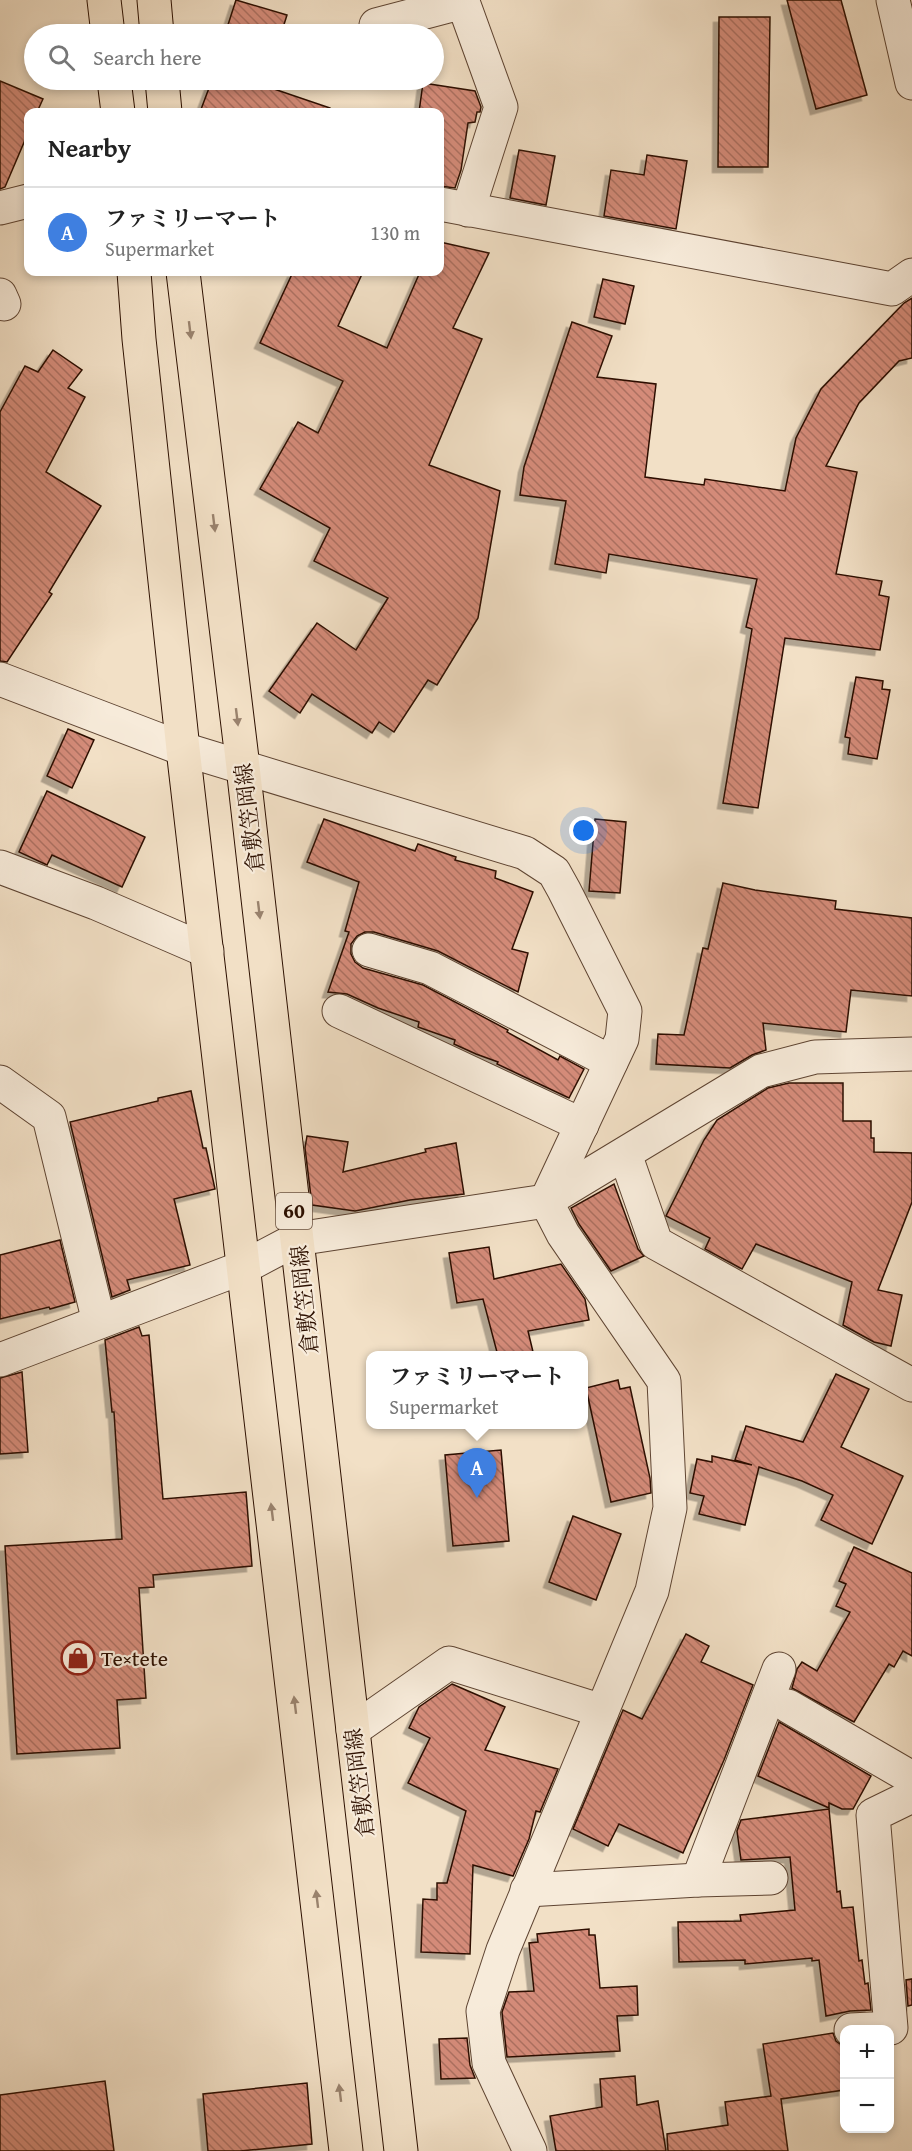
<!DOCTYPE html>
<html lang="en">
<head>
<meta charset="utf-8">
<style>
	:root { --surface:#fff; --page:#f2f2f2; --text:#222; --muted:#767676; --line:#e0e0e0; --accent:#0b8043 }
	body { margin:0; font-family:"Gentium Book Plus","Noto Serif JP",serif; background:var(--page); color:var(--text) }
	.controls { position:absolute; right:18px; bottom:18px; display:grid; overflow:hidden; border-radius:12px; box-shadow:0 3px 9px #0003 }
	.controls button { width:54px; height:54px; display:grid; place-items:center; padding:0; border:0; border-bottom:2px solid var(--line); background:var(--surface); color:var(--text); font:30px sans-serif }
	.you { position:absolute; left:584px; top:831px; width:21px; height:21px; margin:-15px; border:4px solid #fff; border-radius:50%; background:#1a73e8; box-shadow:0 0 0 9px #1a73e833 }
	.badge { display:grid; place-items:center; width:39px; height:39px; border-radius:50%; background:var(--accent); color:#fff; font-size:20px; font-weight:700 }
	.pin { position:absolute; translate:-50% -50px; filter:drop-shadow(0 2px 3px #0008) }
	.pin::after { content:''; position:absolute; top:32px; width:21px; height:18px; background:inherit; clip-path:polygon(0 0,100% 0,50% 100%) }
	.popup { position:absolute; left:366px; top:1351px; width:222px; height:78px; box-sizing:border-box; display:grid; place-content:center; border-radius:12px; background:var(--surface); filter:drop-shadow(0 2px 4px #0005); font-size:20px; white-space:nowrap; color:var(--muted) }
	.popup b { font-size:22px; color:var(--text) }
	.popup::after { content:''; position:absolute; left:50%; top:100%; margin-left:-12px; border:12px solid transparent; border-top-color:var(--surface) }
	.list { margin:0; padding:0; list-style:none }
	h2 { display:flex; justify-content:space-between; align-items:center; height:78px; margin:0; padding:0 24px; font-size:26px }
	h2 small { font-size:20px; font-weight:400; color:var(--muted) }
	.list li { display:grid; grid-template-columns:39px 1fr auto; gap:18px; align-items:center; box-sizing:border-box; height:90px; padding:0 24px; border-top:2px solid var(--line) }
	.list b { display:block; font-size:22px; white-space:nowrap }
	.list p { margin:0; font-size:20px; white-space:nowrap; color:var(--muted) }
	.list em { font-size:20px; font-style:normal; color:var(--muted) }
	.icon { flex:none; width:33px; height:33px; fill:none; stroke:currentColor; stroke-width:2; stroke-linecap:round; stroke-linejoin:round }
	.map { position:relative; flex:none; width:912px; height:2151px; overflow:hidden }
	.search { position:absolute; background:var(--surface); box-shadow:0 3px 9px #0003; left:24px; top:24px; width:420px; height:66px; display:flex; align-items:center; gap:15px; box-sizing:border-box; padding:0 21px; border-radius:33px; color:var(--muted); font-size:22px }
	.panel { position:absolute; background:var(--surface); box-shadow:0 3px 9px #0003; left:24px; top:108px; width:420px; height:168px; border-radius:12px }
	.map>svg:first-child { display:block }
</style>
</head>
<body>
<div class="map">
<svg width="912" height="2151" viewBox="0 0 912 2151">
	<defs>
		<pattern id="building-back-hatch" width="6" height="6" patternUnits="userSpaceOnUse" patternTransform="scale(1.5)"><rect width="6" height="6" fill="#d48b79"/><path d="M-1 5l2 2M0 0l6 6M5-1l2 2" fill="none" stroke="#ac7061"/></pattern>
		<filter id="shadow"><feDropShadow dx="-5.5" dy="5.5" stdDeviation="0" flood-color="#0004"/></filter>
	</defs>
	<rect width="100%" height="100%" fill="#f2e0c6"/>
	<filter id="stains"><feTurbulence type="fractalNoise" baseFrequency=".00333" numOctaves="4"/><feColorMatrix values="0 0 0 0 .2 0 0 0 0 .09 0 0 0 0 .02 0 0 0 .5 -.17"/></filter>
	<radialGradient id="worn" r=".72"><stop offset=".6" stop-color="#630" stop-opacity="0"/><stop offset="1" stop-color="#630" stop-opacity=".3"/></radialGradient>
	<!-- building -->
	<g fill="url(#building-back-hatch)" stroke="#2d1000" stroke-width="1.5" filter="url(#shadow)">
		<path d="M236,0L287,15L281,34H284H225Z"/>
		<path d="M787,0H841L867,95L816,109Z"/>
		<path d="M719,17H770L768,167H718Z"/>
		<path d="M212,80H277L274,89L330,108L329,112H200Z"/>
		<path d="M0,81L43,99L37,112H28V133L5,187L0,189Z"/>
		<path d="M423,83L475,91L481,107L480,112H477L475,122L468,123L461,170L455,188L440,186V112H419Z"/>
		<path d="M519,150L555,156L546,205L510,198Z"/>
		<path d="M647,155L687,161L676,229L604,216L611,170L644,175Z"/>
		<path d="M440,242L489,253L453,328L482,339L429,465L500,491L478,618L437,685L428,680L394,732L379,722L372,733L312,694L300,713L269,691L317,623L356,650L388,598L314,561L330,528L260,489L298,422L318,433L343,381L260,343L293,272H363L338,326L387,348L420,272H440Z"/>
		<path d="M603,279L634,286L625,324L594,317Z"/>
		<path d="M912,298V358L899,361L859,403L826,466L857,472L836,574L882,581L879,595L889,597L880,650L785,638L758,808L723,803L752,629L746,627L757,579L609,554L606,573L555,564L566,501L520,495L524,467L572,322L612,336L597,377L656,384L645,477L704,485L705,479L785,491L796,438L821,389L904,303Z"/>
		<path d="M53,350L82,370L68,388L85,397L46,472L101,506L49,592L52,594L7,662L0,661V412L25,366L38,372Z"/>
		<path d="M856,677L883,681L882,689L890,690L877,759L848,754L850,738L845,737Z"/>
		<path d="M68,729L94,740L72,788L47,776Z"/>
		<path d="M47,791L145,837L122,887L52,855L47,865L19,852Z"/>
		<path d="M324,819L415,851L418,844L456,857L455,860L496,871L495,878L533,892L512,949L528,953L518,992L438,951L374,932H365L357,936L351,944V954L355,962L363,968L423,985L508,1030L507,1032L558,1060L560,1056L584,1069L569,1098L497,1064L498,1062L476,1054L454,1044L455,1040L418,1027L419,1022L378,1008L347,994L328,992L349,932L345,931L359,882L307,862Z"/>
		<path d="M595,819L626,822L620,893L589,891Z"/>
		<path d="M723,883L755,890L836,901L835,909L912,918V996L851,990L846,1032L763,1023L766,1050L752,1055L730,1068L656,1064L658,1034L684,1035L703,948L708,949Z"/>
		<path d="M789,1083H843V1121H871V1138H874V1152L912,1153V1202L878,1290L902,1295L891,1346L874,1342L843,1325L852,1282L756,1244L742,1269L705,1249L710,1238L666,1216L704,1140L717,1120L768,1088Z"/>
		<path d="M191,1091L203,1148H206L215,1189L174,1199L190,1265L127,1280L130,1290L112,1297L70,1122L158,1101V1098Z"/>
		<path d="M307,1136L348,1142L343,1172L426,1152L425,1149L456,1143L464,1194L410,1200L355,1211L312,1205L305,1148Z"/>
		<path d="M614,1184L638,1249L644,1256L611,1271L579,1224L571,1208Z"/>
		<path d="M60,1240L75,1302L50,1309L49,1307L0,1319V1255Z"/>
		<path d="M489,1247L494,1279L561,1264L585,1299L589,1320L528,1331L534,1356H498L483,1299L457,1303L449,1253Z"/>
		<path d="M139,1327L142,1336L149,1335L163,1499L246,1492L252,1566L153,1575L154,1587L139,1588L146,1698L117,1700L120,1748L17,1754L5,1546L122,1539L114,1412H112L105,1340Z"/>
		<path d="M22,1372L28,1452L0,1454V1378Z"/>
		<path d="M836,1374L869,1389L841,1447L903,1476L872,1544L821,1520L833,1495L802,1481L759,1467L745,1525L699,1514L704,1496L690,1493L697,1459L712,1462V1456L752,1465L735,1460L746,1426L803,1442Z"/>
		<path d="M618,1380L620,1389L630,1387L650,1478L651,1493L611,1502L586,1388Z"/>
		<path d="M501,1450L509,1541L453,1546L445,1455Z"/>
		<path d="M573,1516L621,1534L596,1600L549,1582Z"/>
		<path d="M854,1547L912,1573V1656L903,1651L894,1667L889,1664L854,1722L792,1688L797,1669L802,1662L817,1671L850,1612L836,1606L846,1584L839,1581Z"/>
		<path d="M686,1634L709,1646L701,1662L753,1685L724,1760L683,1853L619,1824L608,1846L573,1829L623,1710L642,1719Z"/>
		<path d="M452,1684L505,1707L485,1750L558,1769L540,1812L536,1811L529,1839L513,1876L473,1865L470,1954L421,1952L423,1899L437,1900V1883H447L466,1811L408,1783L430,1738L409,1728L419,1707Z"/>
		<path d="M779,1722L871,1776L853,1809H842L829,1803V1808L758,1776Z"/>
		<path d="M829,1809L837,1892L840,1891L842,1908L853,1907L859,1961L862,1960L865,1984L868,1983L871,2010L850,2011L826,2016L819,1960L812,1961V1958L745,1964V1960L679,1962L678,1922L741,1921L740,1915L795,1910L790,1857L741,1860L737,1831L741,1820Z"/>
		<path d="M589,1929V1935H595L600,1988L637,1986L638,2015L617,2016L620,2051L507,2057L502,2012L509,1992L534,1991L529,1943L538,1942L537,1934Z"/>
		<path d="M912,1979V2005L908,2006L906,1980Z"/>
		<path d="M833,2033L836,2041L844,2047V2090L781,2099L788,2151H668L667,2134L728,2125L725,2102L771,2096L763,2044Z"/>
		<path d="M467,2038L470,2065L475,2078L441,2079L439,2039Z"/>
		<path d="M635,2076L637,2105L658,2101L666,2151H556L550,2116L602,2107L600,2079Z"/>
		<path d="M105,2081L114,2151H0V2095Z"/>
		<path d="M307,2083L312,2144L240,2151H208L203,2094Z"/>
	</g>
	<g fill="none" stroke-linecap="round" stroke-linejoin="round">
		<defs>
			<g id="minor">
				<path d="M893,0L912,83"/>
				<path d="M376,25L463,2L501,107L468,210"/>
				<path d="M440,204L892,289L912,275"/>
				<path d="M0,208L28,201"/>
				<path d="M0,295L4,304"/>
				<path d="M0,679L183,749L525,853L554,872L564,890L625,1011L622,1039L546,1201"/>
				<path d="M0,867L96,903L207,951"/>
				<path d="M369,950L430,968L611,1062"/>
				<path d="M339,1011L582,1125"/>
				<path d="M0,1082L49,1117L99,1322"/>
				<path d="M625,1154L656,1243L912,1385"/>
				<path d="M0,1360L244,1267L297,1239L546,1201L761,1071L815,1057L912,1054"/>
				<path d="M788,1706L912,1778"/>
				<path d="M353,1730L449,1663L602,1711"/>
				<path d="M698,1880L779,1669"/>
				<path d="M527,1890L698,1880L771,1878"/>
				<path d="M851,2030L891,2028L873,1815L912,1796"/>
				<path d="M530,2151L489,2063L483,2011L503,1950L652,1591L670,1508L664,1381L563,1234L546,1201"/>
			</g>
			<g id="major">
				<path d="M104,0L108,34"/>
				<path d="M154,0L157,34"/>
				<path d="M114,80L118,112"/>
				<path d="M162,80L165,112"/>
				<path d="M134,272L139,339L183,749L346,2151"/>
				<path d="M183,272L243,767L401,2151"/>
			</g>
		</defs>
		<!-- minor casing -->
		<use href="#minor" stroke="#5e4432" stroke-width="35"/>
		<!-- major casing -->
		<use href="#major" stroke="#2d1000" stroke-width="35"/>
		<!-- minor -->
		<use href="#minor" stroke="#f7ebda" stroke-width="33"/>
		<!-- major -->
		<use href="#major" stroke="#f2e0c6" stroke-width="33"/>
	</g>
	<!-- one-way arrows -->
	<defs><path id="oneway-solid" d="M-6-.8H1V-3.2L6.5 0L1 3.2V.8H-6Z" transform="scale(1.5)"/></defs>
	<g fill="#99826d">
		<use href="#oneway-solid" transform="translate(190 330) rotate(83)"/>
		<use href="#oneway-solid" transform="translate(214 523) rotate(83)"/>
		<use href="#oneway-solid" transform="translate(237 717) rotate(83)"/>
		<use href="#oneway-solid" transform="translate(259 910) rotate(83)"/>
		<use href="#oneway-solid" transform="translate(272 1512) rotate(-97)"/>
		<use href="#oneway-solid" transform="translate(295 1705) rotate(-97)"/>
		<use href="#oneway-solid" transform="translate(317 1899) rotate(-97)"/>
		<use href="#oneway-solid" transform="translate(340 2093) rotate(-97)"/>
	</g>
	<!-- icons -->
	<defs>
		<symbol id="shop-ring" viewBox="-11 -11 22 22"><circle r="9.5" fill="#f7ebda" stroke="#8f2418" stroke-width="1.5"/><path d="M-5-2.5h2.3a2.7 3.5 0 0 1 5.4 0H5L5.5 6h-11ZM-1.5-2.5h3a1.5 2.3 0 0 0-3 0Z" fill="#8f2418"/></symbol>
	</defs>
	<g fill-rule="evenodd">
		<use href="#shop-ring" x="59" y="1639" width="38" height="38"/>
	</g>
	<g text-anchor="middle" stroke-width="4.5" stroke-linejoin="round" paint-order="stroke">
		<!-- shield labels -->
		<rect fill="#f7ebda" stroke="#6a5241" stroke-width="1.5" x="276" y="1193" width="36" height="36" rx="4.5"/>
		<g font-size="21" font-weight="bold" fill="#2d1000">
			<text x="294" y="1218">60</text>
		</g>
		<!-- street labels -->
		<g font-size="22" fill="#2d1000" stroke="#f7ebda">
			<text transform="translate(249 818) rotate(-97)" y="8">倉敷笠岡線</text>
			<text transform="translate(304 1300) rotate(-96)" y="8">倉敷笠岡線</text>
			<text transform="translate(359 1783) rotate(-97)" y="8">倉敷笠岡線</text>
		</g>
		<!-- poi labels -->
		<g font-size="22" fill="#2d1000" stroke="#f7ebda" text-anchor="start">
			<text x="101" y="1666">Te×tete</text>
		</g>
	</g>
	<rect width="100%" height="100%" filter="url(#stains)"/>
	<rect width="100%" height="100%" fill="url(#worn)"/>
</svg>
<div class="controls">
<button>+</button>
<button>−</button>
</div>
<div class="you"></div>
<div class="pin badge" style="left:477px;top:1498px;background:#3f7fe0">A</div>
<div class="popup"><b>ファミリーマート</b>Supermarket</div>
<div class="search"><svg class="icon" aria-label="search" viewBox="0 0 24 24"><circle cx="10" cy="10" r="6"/><path d="M15 15l6 6"/></svg>Search here</div>
<section class="panel">
<h2>Nearby<small></small></h2>
<ul class="list">
<li><span class="badge" style="background:#3f7fe0">A</span><div><b>ファミリーマート</b><p>Supermarket</p></div><em>130 m</em></li>
</ul>
</section>
</div>
</body>
</html>
